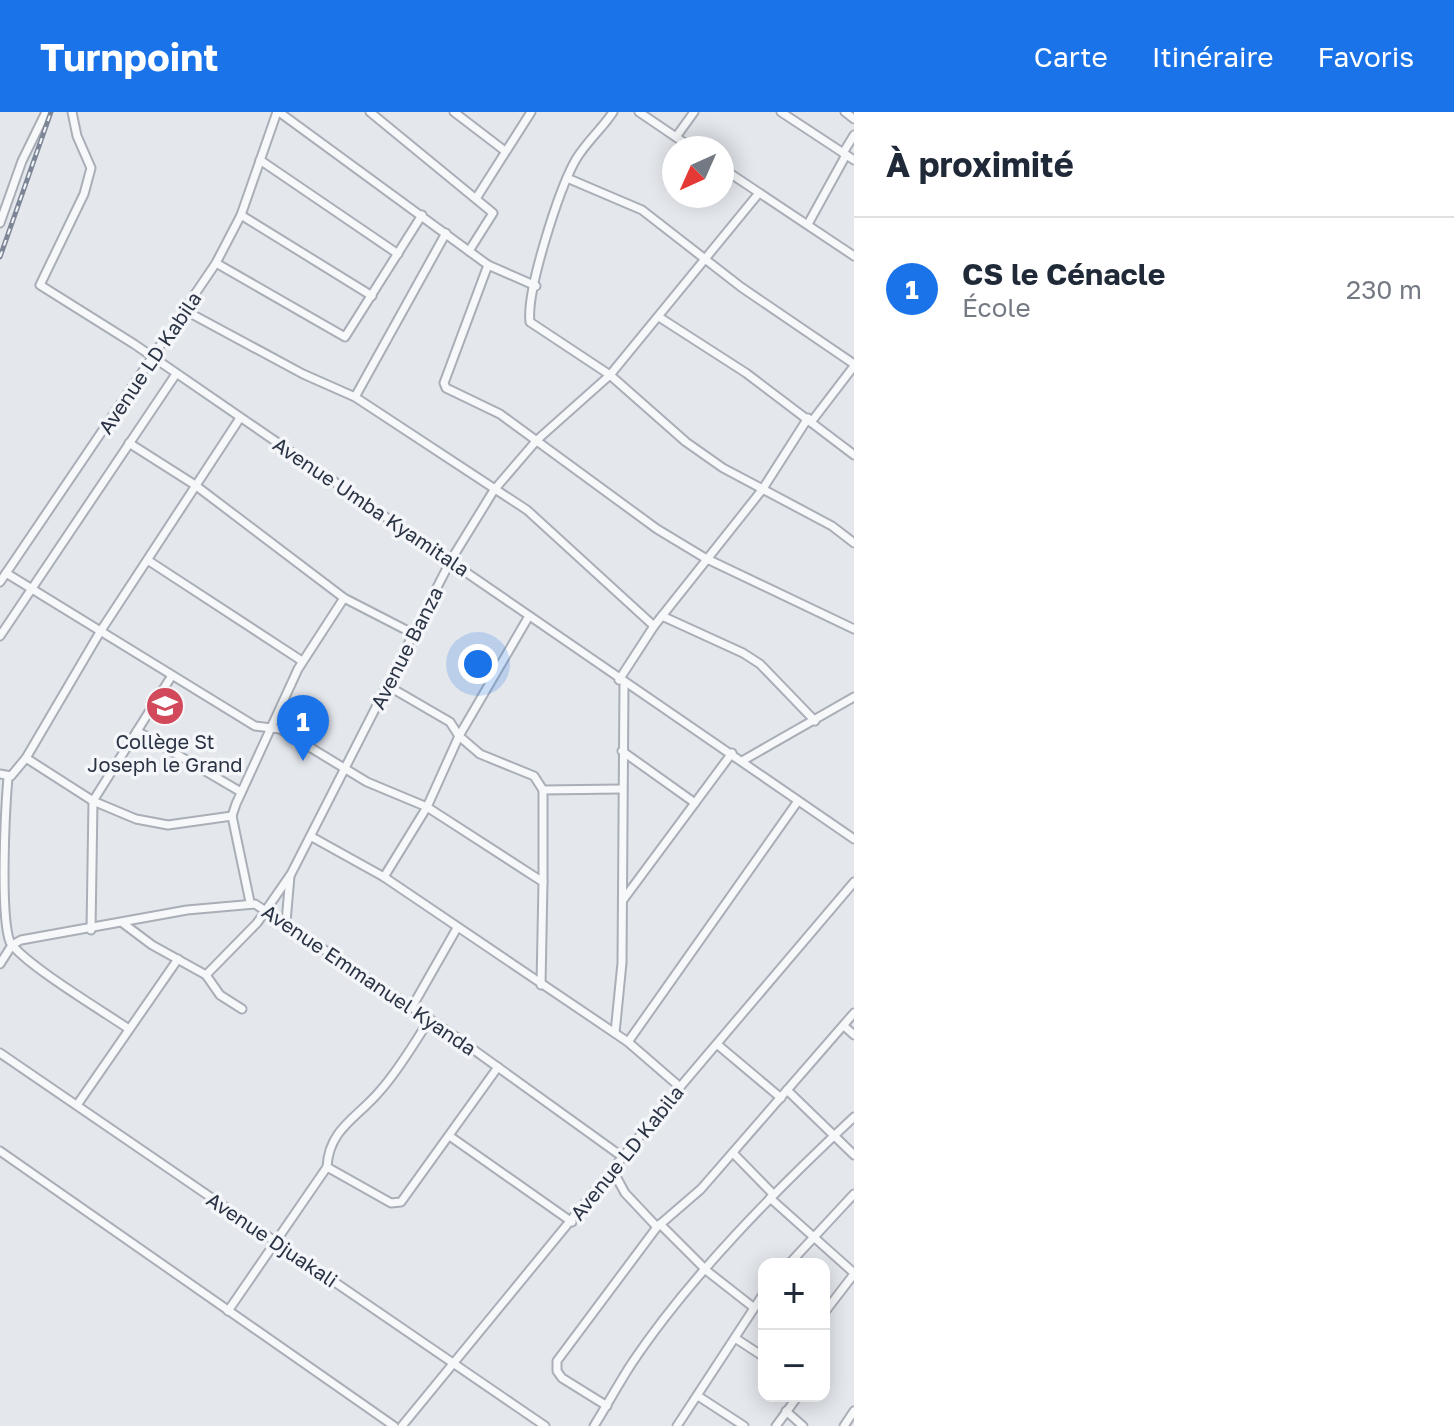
<!DOCTYPE html>
<html lang="fr">
<head>
<meta charset="utf-8">
<style>
	:root { --surface:#fff; --page:#f2f2f3; --text:#1f2937; --muted:#747a83; --line:#e0e1e3; --accent:#1a73e8 }
	body { margin:0; font-family:"Golos Text",sans-serif; background:var(--page); color:var(--text) }
	.controls { position:absolute; right:24px; bottom:24px; display:grid; overflow:hidden; border-radius:16px; box-shadow:0 4px 20px #0003 }
	.controls button { width:72px; height:72px; display:grid; place-items:center; padding:0; border:0; border-bottom:2px solid var(--line); background:var(--surface); color:var(--text); font:40px sans-serif }
	.compass { position:absolute; left:662px; top:24px; width:72px; height:72px; border-radius:50%; background:var(--surface); box-shadow:0 4px 20px #0003; rotate:225deg }
	.you { position:absolute; left:478px; top:552px; width:28px; height:28px; margin:-20px; border:6px solid #fff; border-radius:50%; background:#1a73e8; box-shadow:0 0 0 12px #1a73e833 }
	.badge { display:grid; place-items:center; width:52px; height:52px; border-radius:50%; background:var(--accent); color:#fff; font-size:26px; font-weight:700 }
	.pin { position:absolute; translate:-50% -66px; filter:drop-shadow(0 2px 4px #0008) }
	.pin::after { content:''; position:absolute; top:42px; width:28px; height:24px; background:inherit; clip-path:polygon(0 0,100% 0,50% 100%) }
	.list { margin:0; padding:0; list-style:none }
	h2 { display:flex; justify-content:space-between; align-items:center; height:104px; margin:0; padding:0 32px; font-size:34px }
	h2 small { font-size:26px; font-weight:400; color:var(--muted) }
	.list li { display:grid; grid-template-columns:52px 1fr auto; gap:24px; align-items:center; box-sizing:border-box; height:144px; padding:0 32px; border-top:2px solid var(--line) }
	.list b { display:block; font-size:30px; white-space:nowrap }
	.list p { margin:0; font-size:26px; white-space:nowrap; color:var(--muted) }
	.list em { font-size:26px; font-style:normal; color:var(--muted) }
	.map { position:relative; flex:none; width:854px; height:1314px; overflow:hidden }
	header { display:flex; align-items:center; gap:48px; box-sizing:border-box; height:112px; padding:0 40px; background:var(--accent); color:#fff }
	header strong { font-size:38px }
	nav { display:flex; gap:44px; margin-inline-start:auto; font-size:28px }
	main { display:flex }
	aside { flex:1; background:var(--surface) }
	.map>svg:first-child { display:block }
</style>
</head>
<body>
<header>
<strong>Turnpoint</strong>
<nav><a>Carte</a><a>Itinéraire</a><a>Favoris</a></nav>
</header>
<main>
<div class="map">
<svg width="854" height="1314" viewBox="0 0 854 1314">
	<rect width="100%" height="100%" fill="#e4e7ec"/>
	<g fill="none" stroke-linecap="round" stroke-linejoin="round">
		<defs>
			<g id="minor">
				<path d="M72,0L77,24L91,56L84,82L40,173L134,232L854,727"/>
				<path d="M279,0L488,153L536,174"/>
				<path d="M370,0L493,101L469,139"/>
				<path d="M454,0L505,39"/>
				<path d="M613,0C602,17 585,31 575,49C559,78 526,179 530,210L610,263L686,330L723,356L832,414L854,431"/>
				<path d="M639,0L692,36"/>
				<path d="M781,0L854,48"/>
				<path d="M845,0L854,7"/>
				<path d="M676,25L694,0"/>
				<path d="M843,41L854,23"/>
				<path d="M260,48L398,142"/>
				<path d="M722,56L854,144"/>
				<path d="M567,66L642,98L741,175L854,252"/>
				<path d="M477,85L531,0"/>
				<path d="M241,103L372,184"/>
				<path d="M0,111L22,49L46,0"/>
				<path d="M808,112L846,43"/>
				<path d="M216,151L345,225L422,103"/>
				<path d="M488,153L444,271L446,276L500,302L657,417L705,446L854,517"/>
				<path d="M186,199L303,262L355,285L527,398L654,514L762,378L808,306"/>
				<path d="M659,205L746,261L854,343"/>
				<path d="M355,285L446,121"/>
				<path d="M812,309L854,254"/>
				<path d="M129,331L195,373L344,486L414,522"/>
				<path d="M149,449L302,549"/>
				<path d="M6,461L255,614L280,617L367,670L427,695L384,765"/>
				<path d="M0,470L216,151L241,103L277,0"/>
				<path d="M529,504L459,624L480,642L534,664L543,678"/>
				<path d="M662,504L743,541L760,552L815,609"/>
				<path d="M0,524L176,262"/>
				<path d="M619,568L654,514"/>
				<path d="M388,574L450,610L459,624L427,695L543,770L541,873"/>
				<path d="M137,619L241,680"/>
				<path d="M622,639L695,691"/>
				<path d="M26,646L100,520L240,306"/>
				<path d="M742,649L854,585"/>
				<path d="M0,662L11,664L26,646L93,689L136,707L168,713L232,704"/>
				<path d="M8,665C5,700 0,804 10,830C24,852 104,900 129,917"/>
				<path d="M312,725L384,765L628,930L680,975"/>
				<path d="M543,770V678L621,677"/>
				<path d="M623,788L732,641"/>
				<path d="M250,790L232,704L236,692L298,557L344,486"/>
				<path d="M286,810L290,764"/>
				<path d="M124,812L152,833L206,863L220,883L242,897"/>
				<path d="M91,818L93,689L171,565"/>
				<path d="M0,852L12,833L21,828L187,798L255,792L449,920L624,1046"/>
				<path d="M206,863L257,811L291,762L451,448L494,378L537,328L610,263L759,81"/>
				<path d="M412,895L457,816"/>
				<path d="M844,914L854,923"/>
				<path d="M615,921L622,851L624,571"/>
				<path d="M628,930L798,689"/>
				<path d="M718,933L781,986"/>
				<path d="M0,941L545,1314"/>
				<path d="M787,978L854,1043"/>
				<path d="M77,993L178,847"/>
				<path d="M451,1025L572,1110"/>
				<path d="M0,1039L394,1314"/>
				<path d="M733,1041L773,1082"/>
				<path d="M327,1055C329,1017 357,1006 379,980C399,958 414,931 430,907"/>
				<path d="M613,1059L625,1081L657,1115"/>
				<path d="M770,1086L854,1161"/>
				<path d="M660,1112L707,1159L753,1195"/>
				<path d="M789,1152L854,1082"/>
				<path d="M228,1199L327,1055L391,1091L401,1090L498,955"/>
				<path d="M824,1201L854,1162"/>
				<path d="M735,1226L764,1245"/>
				<path d="M698,1284L744,1314"/>
				<path d="M607,1294L562,1266L557,1259V1249L657,1115L701,1077L854,901"/>
				<path d="M786,1299L803,1314"/>
				<path d="M402,1314L680,975L854,770"/>
				<path d="M594,1314C607,1293 619,1271 632,1251C691,1163 777,1077 854,1005"/>
				<path d="M677,1314L764,1181"/>
				<path d="M776,1314L798,1284"/>
				<path d="M844,1314L854,1299"/>
			</g>
		</defs>
		<!-- minor casing -->
		<use href="#minor" stroke="#a9aeb7" stroke-width="11"/>
		<!-- minor -->
		<use href="#minor" stroke="#f7f8fa" stroke-width="7"/>
		<defs>
			<path id="rail" d="M0,145L51,0"/>
		</defs>
		<!-- rail casing -->
		<use href="#rail" stroke="#7d8696" stroke-width="5"/>
		<!-- rail -->
		<use href="#rail" stroke="#f4f6f9" stroke-width="2" stroke-dasharray="6" stroke-linecap="butt"/>
	</g>
	<!-- icons -->
	<defs>
		<symbol id="school-disc" viewBox="-11 -11 22 22"><circle r="9.5" fill="#d1495b" stroke="#f4f6f9"/><path d="M0-5L7-2L0 1L-7-2ZM-4 1L0 2.5L4 1V4Q0 6-4 4Z" fill="#fff"/></symbol>
	</defs>
	<g fill-rule="evenodd">
		<use href="#school-disc" x="143" y="572" width="44" height="44"/>
	</g>
	<g text-anchor="middle" stroke-width="7" stroke-linejoin="round" paint-order="stroke">
		<!-- street labels -->
		<g font-size="20" fill="#2b3445" stroke="#f4f6f9">
			<text transform="translate(150 251) rotate(-56)" y="7">Avenue LD Kabila</text>
			<text transform="translate(371 395) rotate(34)" y="7">Avenue Umba Kyamitala</text>
			<text transform="translate(407 536) rotate(-63)" y="7">Avenue Banza</text>
			<text transform="translate(369 868) rotate(34)" y="7">Avenue Emmanuel Kyanda</text>
			<text transform="translate(627 1041) rotate(-51)" y="7">Avenue LD Kabila</text>
			<text transform="translate(272 1128) rotate(34)" y="7">Avenue Djuakali</text>
		</g>
		<!-- poi labels -->
		<g font-size="20" fill="#2b3445" stroke="#f4f6f9">
			<text x="165" y="637">Collège St<tspan x="165" dy="23">Joseph le Grand</tspan></text>
		</g>
	</g>
</svg>
<div class="controls">
<button>+</button>
<button>−</button>
</div>
<svg class="compass" viewBox="-18 -18 36 36"><path d="M0-13l5 13h-10z" fill="#e53935"/><path d="M0 13l5-13h-10z" fill="#747a83"/></svg>
<div class="you"></div>
<div class="pin badge" style="left:303px;top:649px">1</div>
</div>
<aside>
<h2>À proximité<small></small></h2>
<ul class="list">
<li><span class="badge">1</span><div><b>CS le Cénacle</b><p>École</p></div><em>230 m</em></li>
</ul>
</aside>
</main>
</body>
</html>
